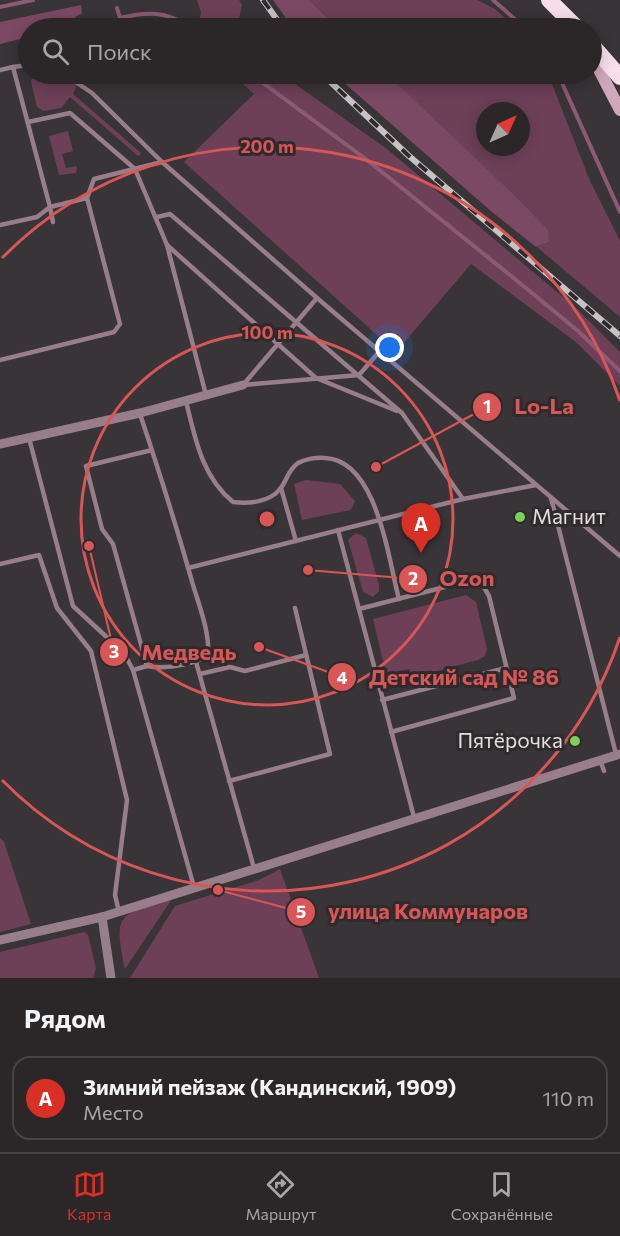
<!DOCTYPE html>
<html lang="ru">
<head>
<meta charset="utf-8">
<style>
	:root { --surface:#2b2729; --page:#373335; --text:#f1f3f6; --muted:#a6a5a8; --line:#474446; --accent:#d93025 }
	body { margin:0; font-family:Commissioner,sans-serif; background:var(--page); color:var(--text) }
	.compass { position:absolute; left:476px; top:102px; width:54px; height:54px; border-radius:50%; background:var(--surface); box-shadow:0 3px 15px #0003; rotate:45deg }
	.you { position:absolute; left:390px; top:348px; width:21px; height:21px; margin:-15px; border:4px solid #fff; border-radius:50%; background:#1a73e8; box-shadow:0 0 0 9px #1a73e833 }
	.badge { display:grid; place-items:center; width:39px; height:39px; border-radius:50%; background:var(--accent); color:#fff; font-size:20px; font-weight:700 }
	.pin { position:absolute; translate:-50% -50px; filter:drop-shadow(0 2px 3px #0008) }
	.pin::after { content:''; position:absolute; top:32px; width:21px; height:18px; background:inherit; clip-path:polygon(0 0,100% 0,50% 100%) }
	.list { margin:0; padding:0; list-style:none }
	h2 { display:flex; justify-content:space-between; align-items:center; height:78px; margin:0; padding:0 24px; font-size:26px }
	h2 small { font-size:20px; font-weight:400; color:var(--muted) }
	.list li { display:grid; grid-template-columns:39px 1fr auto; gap:18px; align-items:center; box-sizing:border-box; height:84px; margin:0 12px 12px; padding:0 12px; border:2px solid var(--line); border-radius:18px }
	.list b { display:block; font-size:22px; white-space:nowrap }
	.list p { margin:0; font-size:20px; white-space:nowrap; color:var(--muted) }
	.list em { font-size:20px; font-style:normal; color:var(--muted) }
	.icon { flex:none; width:33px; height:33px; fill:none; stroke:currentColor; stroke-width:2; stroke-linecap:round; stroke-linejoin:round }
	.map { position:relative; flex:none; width:620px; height:978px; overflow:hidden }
	.search { position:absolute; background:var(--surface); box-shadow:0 3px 15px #0003; left:18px; right:18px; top:18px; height:66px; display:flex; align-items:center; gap:15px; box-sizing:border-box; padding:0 21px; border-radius:33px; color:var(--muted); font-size:22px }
	.sheet { height:174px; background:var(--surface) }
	nav { display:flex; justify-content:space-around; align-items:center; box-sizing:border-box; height:84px; border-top:2px solid var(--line); background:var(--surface); font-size:16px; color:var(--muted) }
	nav a { display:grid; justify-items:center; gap:3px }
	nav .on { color:var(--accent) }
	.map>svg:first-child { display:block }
</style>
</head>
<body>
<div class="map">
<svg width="620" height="978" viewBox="0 0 620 978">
	<rect width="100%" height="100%" fill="#393437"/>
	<!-- green -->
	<g fill="#6d4058" fill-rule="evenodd">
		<path d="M197,0H239L242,5L237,28H197L201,13Z"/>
		<path d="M309,0H477L495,9L516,28H338Z"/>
		<path d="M37,74H57L77,85L73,94L141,153L140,155L138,156L70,97L61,108L43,111L37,107L31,81Z"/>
		<path d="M232,74H281L387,149L576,308L620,352V386L577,343L471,264L396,352L184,162L254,94Z"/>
		<path d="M387,74H548L590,181L620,241V317L537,247L549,242ZM485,111H521V147H485Z"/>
		<path d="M68,131L73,151L62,154L66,168L77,166L76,173L59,175L49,136Z"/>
		<path d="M306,480L340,484L355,501L351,510L302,520L294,484Z"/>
		<path d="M356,533L366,538L379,585V591L373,597L363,592L348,540Z"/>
		<path d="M466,595L476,602L487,649L485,656L478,660L411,678L409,669L399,671L401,680L387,678L373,619Z"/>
		<path d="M0,838L4,842L31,924L0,932Z"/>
		<path d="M280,869L319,978H130L175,906L259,880Z"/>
		<path d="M172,899L125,969C113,910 119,916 172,899Z"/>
		<path d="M84,932L88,935L96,968L93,978H0V952Z"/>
	</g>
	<!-- forest -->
	<g fill="#7c4964">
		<path d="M273,0H309L338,28H293Z"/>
		<path d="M81,5L82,13L58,28H28V37L0,44V22Z"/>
		<path d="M334,74H387C440,126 496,175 548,230L549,242L536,247L492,212Z"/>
	</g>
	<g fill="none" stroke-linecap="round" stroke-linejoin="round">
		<!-- stream -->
		<g stroke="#8d5975" stroke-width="4">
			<path d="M493,0L525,28"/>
			<path d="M0,7L33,0"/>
			<path d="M117,8L120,18C148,11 167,11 191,28"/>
			<path d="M251,74L367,160L526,288L578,331L620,371"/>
			<path d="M558,74L620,212"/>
		</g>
		<!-- service -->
		<g stroke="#977e8a" stroke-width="4.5">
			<path d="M13,67L28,65"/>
			<path d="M0,70L13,67L50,207L37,217L0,225"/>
			<path d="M64,74L92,93L162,162L317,298L243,385"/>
			<path d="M28,122L70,113L135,169L167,245L206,395"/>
			<path d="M157,217L170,214L402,413L463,499"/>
			<path d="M53,222L50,207L87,198"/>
			<path d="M167,245L316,378L397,411"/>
			<path d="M317,298L620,556"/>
			<path d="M0,360L114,332L120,324L87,198L94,179L162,162"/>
			<path d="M243,385L359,375L379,352"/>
			<path d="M186,401C195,438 202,477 233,502C249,504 270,502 280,489C287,481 287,471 298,463C305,459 317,457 325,458C377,460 388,558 399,599"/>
			<path d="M140,414C159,471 177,528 193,585C200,608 210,633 208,657C190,664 167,670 147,666L113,544L102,529L86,466L152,450"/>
			<path d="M29,438L73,606L124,653L133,670L194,887"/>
			<path d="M281,488L296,541"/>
			<path d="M551,498L616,754"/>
			<path d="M338,530L414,817"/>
			<path d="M0,564L39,555L57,608L91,651L127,800L115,895L119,912"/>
			<path d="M188,568L463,499L536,485"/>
			<path d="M359,609L468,581L482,584L489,596L514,698L391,732"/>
			<path d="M196,662L254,868"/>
			<path d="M133,670L147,666"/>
			<path d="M200,674L230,667L245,671L306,655"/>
			<path d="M382,700L506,668"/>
			<path d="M600,760L604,771"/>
			<path d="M229,781L330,754L295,608"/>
		</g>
		<!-- minor -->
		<g stroke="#977e8a" stroke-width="9">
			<path d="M0,444L140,413L243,385"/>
			<path d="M102,917L111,978"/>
			<path d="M0,940L102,917L620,754"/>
		</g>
		<!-- secondary -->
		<path stroke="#cea7ba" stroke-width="12" d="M592,56L620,110"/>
		<!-- trunk -->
		<g stroke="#f8deea" stroke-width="16">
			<path d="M549,0L577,28"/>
			<path d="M592,45L620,77"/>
		</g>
		<defs>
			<g id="rail">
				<path d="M263,0L283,28"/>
				<path d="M322,74L409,156L620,336"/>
			</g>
		</defs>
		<!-- rail casing -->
		<use href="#rail" stroke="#c7c3c5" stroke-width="6"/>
		<!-- rail -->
		<use href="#rail" stroke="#2f2a2c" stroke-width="4" stroke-dasharray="11" stroke-linecap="butt"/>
	</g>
	<!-- distance rings -->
	<g fill="none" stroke="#d95656" stroke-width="3">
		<circle cx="267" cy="519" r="186"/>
		<path d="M620 637A372 372 0 0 1 2 780M2 258A372 372 0 0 1 620 401"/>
	</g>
	<!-- markers -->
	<g fill="#7bd155" stroke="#2f2a2c" stroke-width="2">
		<circle cx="520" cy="517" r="6"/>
		<circle cx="575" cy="741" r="6"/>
	</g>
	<g text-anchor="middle" stroke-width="6" stroke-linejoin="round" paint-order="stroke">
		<!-- poi labels -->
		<g font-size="21" fill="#e1dedf" stroke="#2f2a2c" text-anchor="start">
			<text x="532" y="524">Магнит</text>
			<text x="563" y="748" text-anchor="end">Пятёрочка</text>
		</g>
	</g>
	<circle cx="267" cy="519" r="9" fill="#d95656" stroke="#2f2a2c" stroke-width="3"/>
	<g font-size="18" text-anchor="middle" font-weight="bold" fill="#d95656" stroke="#2f2a2c" stroke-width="6" stroke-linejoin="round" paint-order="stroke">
		<text x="267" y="153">200 m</text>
		<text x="267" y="339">100 m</text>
	</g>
	<!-- callouts -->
	<path fill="none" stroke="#d95656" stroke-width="2" d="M376 467L487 407M308 570L413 579M89 546L114 652M259 647L342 677M218 890L301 912"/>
	<g fill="#d95656" stroke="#2f2a2c" stroke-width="2">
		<circle cx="376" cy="467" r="6"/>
		<circle cx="308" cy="570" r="6"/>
		<circle cx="89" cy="546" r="6"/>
		<circle cx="259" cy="647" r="6"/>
		<circle cx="218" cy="890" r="6"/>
		<circle cx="487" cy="407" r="15"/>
		<circle cx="413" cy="579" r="15"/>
		<circle cx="114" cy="652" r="15"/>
		<circle cx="342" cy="677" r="15"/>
		<circle cx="301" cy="912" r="15"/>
	</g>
	<g font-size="18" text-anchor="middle" font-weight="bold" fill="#fff">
		<text x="487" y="413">1</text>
		<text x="413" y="585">2</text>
		<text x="114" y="658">3</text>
		<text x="342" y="684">4</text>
		<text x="301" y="918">5</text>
	</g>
	<g font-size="22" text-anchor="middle" font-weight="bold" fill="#d95656" stroke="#2f2a2c" stroke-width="6" stroke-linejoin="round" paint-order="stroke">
		<text x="544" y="414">Lo-La</text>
		<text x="467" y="586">Ozon</text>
		<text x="189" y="660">Медведь</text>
		<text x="464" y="685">Детский сад № 86</text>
		<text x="428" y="919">улица Коммунаров</text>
	</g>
</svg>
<svg class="compass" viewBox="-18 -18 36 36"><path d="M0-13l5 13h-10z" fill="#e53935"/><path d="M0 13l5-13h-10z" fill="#a6a5a8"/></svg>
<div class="you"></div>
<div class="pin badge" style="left:421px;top:553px">A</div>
<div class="search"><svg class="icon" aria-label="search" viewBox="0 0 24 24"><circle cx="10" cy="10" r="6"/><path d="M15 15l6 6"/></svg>Поиск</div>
</div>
<section class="sheet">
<h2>Рядом<small></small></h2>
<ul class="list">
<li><span class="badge">A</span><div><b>Зимний пейзаж (Кандинский, 1909)</b><p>Место</p></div><em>110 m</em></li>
</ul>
</section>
<nav>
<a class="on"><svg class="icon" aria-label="map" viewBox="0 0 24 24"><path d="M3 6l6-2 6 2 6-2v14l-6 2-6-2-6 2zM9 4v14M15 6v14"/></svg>Карта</a>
<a><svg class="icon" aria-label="directions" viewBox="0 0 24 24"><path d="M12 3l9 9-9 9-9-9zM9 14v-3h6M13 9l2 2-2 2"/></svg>Маршрут</a>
<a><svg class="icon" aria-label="saved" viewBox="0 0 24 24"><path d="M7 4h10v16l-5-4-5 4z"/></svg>Сохранённые</a>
</nav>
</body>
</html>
